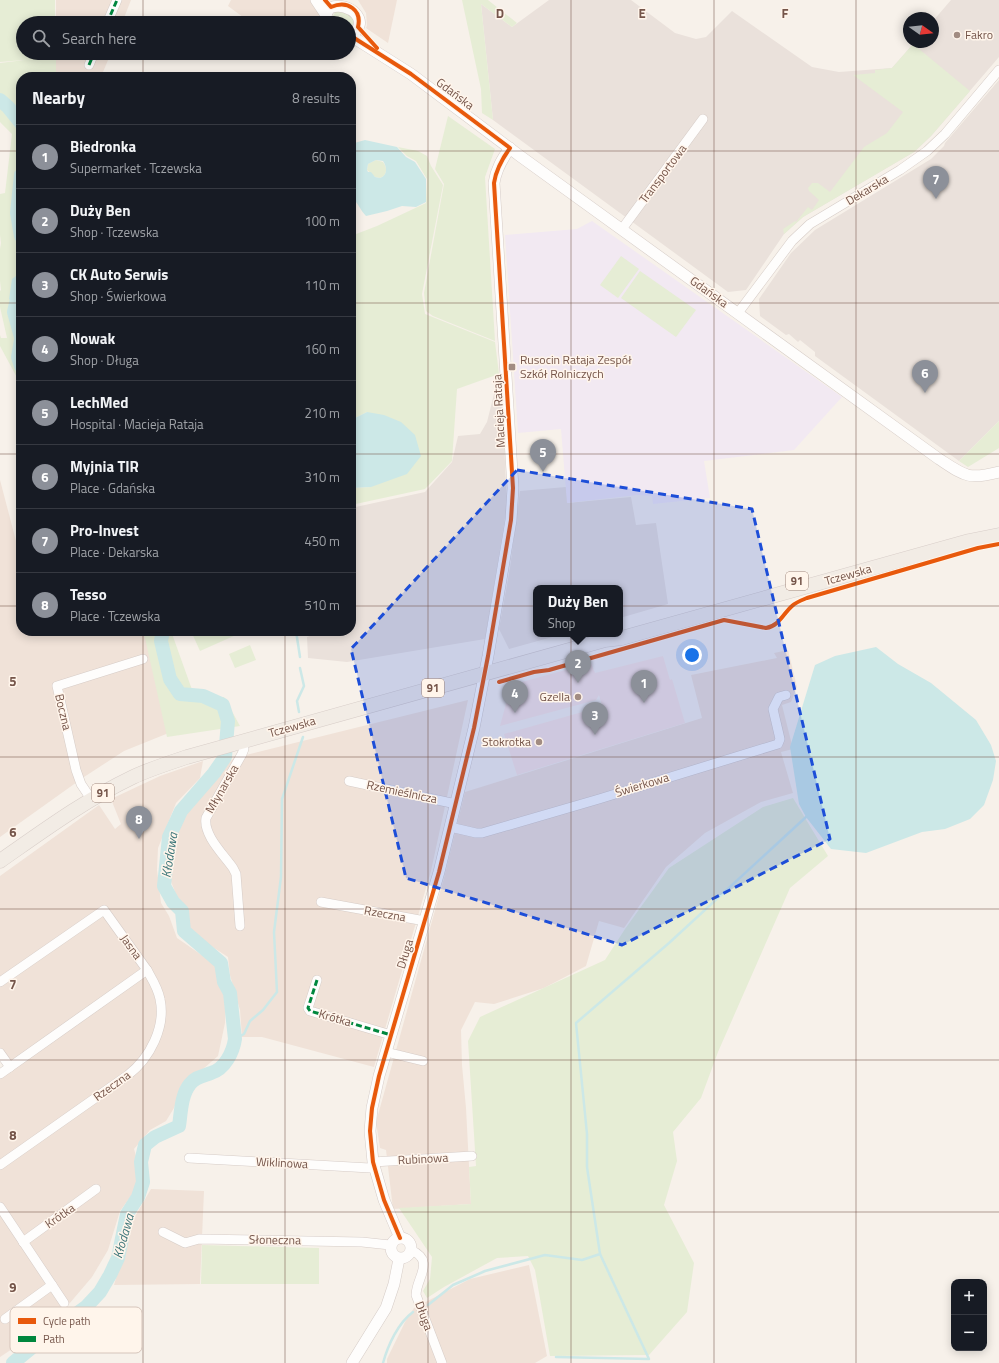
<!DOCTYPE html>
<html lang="en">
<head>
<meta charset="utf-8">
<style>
	:root { --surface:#171b24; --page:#242831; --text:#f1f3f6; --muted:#9ea1a6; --line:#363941; --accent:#8c9099 }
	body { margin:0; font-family:"Titillium Web",sans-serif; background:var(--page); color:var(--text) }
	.controls { position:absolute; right:12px; bottom:12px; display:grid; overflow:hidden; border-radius:8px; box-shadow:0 2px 10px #0003 }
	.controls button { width:36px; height:36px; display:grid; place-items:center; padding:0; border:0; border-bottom:1px solid var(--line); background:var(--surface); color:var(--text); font:20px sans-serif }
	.compass { position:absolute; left:903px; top:12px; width:36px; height:36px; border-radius:50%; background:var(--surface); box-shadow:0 2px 10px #0003; rotate:105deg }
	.you { position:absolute; left:692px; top:655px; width:14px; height:14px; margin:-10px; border:3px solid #fff; border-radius:50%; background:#1a73e8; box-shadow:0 0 0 6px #1a73e833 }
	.badge { display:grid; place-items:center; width:26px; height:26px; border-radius:50%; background:var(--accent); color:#fff; font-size:13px; font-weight:700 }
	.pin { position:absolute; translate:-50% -33px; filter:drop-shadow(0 1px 2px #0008) }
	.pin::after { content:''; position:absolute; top:21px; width:14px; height:12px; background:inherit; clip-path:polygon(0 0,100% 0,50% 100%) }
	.popup { position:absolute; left:533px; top:585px; width:90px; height:52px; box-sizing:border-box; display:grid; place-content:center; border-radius:8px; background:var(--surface); filter:drop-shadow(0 1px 3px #0005); font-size:13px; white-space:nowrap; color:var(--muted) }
	.popup b { font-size:15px; color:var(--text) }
	.popup::after { content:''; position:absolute; left:50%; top:100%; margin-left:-8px; border:8px solid transparent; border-top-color:var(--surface) }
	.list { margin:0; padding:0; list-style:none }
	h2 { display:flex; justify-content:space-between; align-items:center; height:52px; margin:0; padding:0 16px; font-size:17px }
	h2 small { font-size:13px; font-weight:400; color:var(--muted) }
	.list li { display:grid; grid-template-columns:26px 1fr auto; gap:12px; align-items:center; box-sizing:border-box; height:64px; padding:0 16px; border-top:1px solid var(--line) }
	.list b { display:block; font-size:15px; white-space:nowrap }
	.list p { margin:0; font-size:13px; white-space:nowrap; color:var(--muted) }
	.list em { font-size:13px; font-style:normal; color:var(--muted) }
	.icon { flex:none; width:22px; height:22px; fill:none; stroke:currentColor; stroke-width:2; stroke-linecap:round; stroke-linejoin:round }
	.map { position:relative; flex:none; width:999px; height:1363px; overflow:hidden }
	.search { position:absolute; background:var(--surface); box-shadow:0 2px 10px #0003; left:16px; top:16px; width:340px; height:44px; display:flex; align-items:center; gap:10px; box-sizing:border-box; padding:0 14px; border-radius:22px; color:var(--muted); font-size:15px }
	.panel { position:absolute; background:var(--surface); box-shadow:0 2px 10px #0003; left:16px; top:72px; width:340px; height:564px; border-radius:16px }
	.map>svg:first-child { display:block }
</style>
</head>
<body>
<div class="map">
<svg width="999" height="1363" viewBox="0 0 999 1363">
	<rect width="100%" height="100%" fill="#f7f1ea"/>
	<!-- residential -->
	<g fill="#f0e2d8">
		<path d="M56,0H131L122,23H56Z"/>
		<path d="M231,0H311L319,14L318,23H251L228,6Z"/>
		<path d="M358,0H397L388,43L366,28L367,25L366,13Z"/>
		<path d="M56,53H111L103,72L56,75Z"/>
		<path d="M0,480L21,560V631H143L181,728L124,751L84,777L0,837Z"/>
		<path d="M788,650L797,687L791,702L782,705L793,749L781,752L793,793L761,802L705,833L666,867L624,928L599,921L586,966L544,988L494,1004L475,1002L461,1030L462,1065L466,1108L471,1204L393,1209L386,1150L380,1148L376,1122L444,878L465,792L702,718L691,675L777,658L774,653Z"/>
		<path d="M468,700L431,871L374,1067L262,1037H242L240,1010L230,975L228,957L191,933L170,879L179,826L201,789L234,758Z"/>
		<path d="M203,761L200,778L176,803L158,848L157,870L161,903L169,916L177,938L216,965L226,999L225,1023L218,1056L181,1088L174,1108L166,1121L150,1130L134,1149L138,1164L139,1180L133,1193L120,1211L108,1250L92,1277L69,1304L21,1343L0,1357V1078L13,1069L0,1049V876L99,805L115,829L121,824L111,799L160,776Z"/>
		<path d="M151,1189L204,1191L200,1284L114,1285L134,1218Z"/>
		<path d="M529,1265L547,1356L535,1363H387V1359L405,1322L414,1308L470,1279Z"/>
	</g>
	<!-- commercial -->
	<path fill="#fae7e1" d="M663,656L670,680L672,679L685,723L517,775L504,734L593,709L598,708L603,709L599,695L596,700L500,726L511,685L591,663L595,673Z"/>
	<!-- industrial -->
	<g fill="#eae1db">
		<path d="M549,0H631L675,33L696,39L706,37L732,11L812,67L839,72L892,68L915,42H933V21L951,0H999V57L931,136L914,152L803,217L784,234L746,290L728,292L493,120L481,4L512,27Z"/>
		<path d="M999,80V421L959,461L815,356V352L800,340L798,342L789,334L786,335L760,316L759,299L791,253L815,230L931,159L944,146L945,143Z"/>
		<path d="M495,390L502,395L507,506L485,639L347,662L308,658L307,637L312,635L311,631H351V508L425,492L452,462L458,436L480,434L487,422Z"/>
		<path d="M566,487L568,503L631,497L636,525L656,523L668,604L620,618V588H536V634H563L509,649L499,629L510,568L520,491Z"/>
	</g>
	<!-- education -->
	<path fill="#f2e9f2" d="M592,221L842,397L794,450L704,461L710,498L653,504L652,496L637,495L567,503L561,429L518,433L505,235L577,229Z"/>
	<!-- green -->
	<g fill="#e6edd5">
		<path d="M0,0H55V23H23V53H56V75L103,72H151L165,77H21V277L16,276L18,308L21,307V385L0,346V335L1,338H7L0,307V291L1,290L0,281V249L1,243L0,235V194L5,193L12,134L0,122V63L24,60L0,62Z"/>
		<path d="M462,0H488L517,23L512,27L481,4L493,120L482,113L481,89Z"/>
		<path d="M346,10L354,20L352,27L349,30V23H331L332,17L336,11Z"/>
		<path d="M913,44L970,91L931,136L914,152L803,217L784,234L783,229L795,221L796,222L808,207L812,210L819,200L809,191L808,188L812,183H818L830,192L864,147L887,133L903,112L853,75L875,73V70L892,68Z"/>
		<path d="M448,116L495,149L485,177L495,341L433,316L426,311L424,293L444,184L435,169Z"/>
		<path d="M398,147L418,151L427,156L431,166L443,185L422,294L425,314L495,342L499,374L457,389L452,461L425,489L351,505V488L371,487L367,412L351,420V236L377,226L426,203L427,179L416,161L407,156Z"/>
		<path d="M376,160L383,162C387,167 388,175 380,178L375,177L367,170L368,164Z"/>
		<path d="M621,256L639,269L618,298L600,285Z"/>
		<path d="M640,271L696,310L676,337L621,298Z"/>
		<path d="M999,421V448L968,467L959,461Z"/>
		<path d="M142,631H171L195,698L224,697L240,726L167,737L145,638Z"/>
		<path d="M191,631H245L200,651Z"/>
		<path d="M250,645L256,660L235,668L229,654Z"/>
		<path d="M793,798L828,856L790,888L718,1052L701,1098L673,1132L677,1161L664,1205L694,1263L687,1312L649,1355L550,1356L535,1270L528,1256L497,1258L444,1287L427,1298L423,1291L430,1279L432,1257L399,1208L471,1204L469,1167L476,1166L468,1041L480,1017L605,960L625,929L669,868L763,807Z"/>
		<path d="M202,1245L319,1248V1284H201Z"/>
	</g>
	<!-- water -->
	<g fill="#cce8e7" fill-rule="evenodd">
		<path d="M365,140L397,147L406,157L415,162L426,179V202L416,207L402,206L387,211L366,216C360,210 357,200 351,198V144ZM376,160L383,161C387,167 388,175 380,178L375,177L371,172H368L367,170L368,164Z"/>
		<path d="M16,276L21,277V307L18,308L9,299L12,279Z"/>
		<path d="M367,412L384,415L401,422L415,435L421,456L407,474L371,487L351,488V420Z"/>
		<path d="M876,647L898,664L931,683L976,720L991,745L996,761L993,780L984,805L970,819L945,829L922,832L866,853L831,849L806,817L799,804L790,747L815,665L835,656Z"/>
	</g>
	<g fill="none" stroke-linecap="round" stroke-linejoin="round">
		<!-- stream -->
		<g stroke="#cce8e7" stroke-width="2.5">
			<path d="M296,631L300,657"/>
			<path d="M299,712L297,701L304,686L300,668"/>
			<path d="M235,1039L244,1034L250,1021L263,1010L277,992L274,932L281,877L282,799L303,737"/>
			<path d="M428,1305L453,1285L485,1271L545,1255L582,1260L600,1254L587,1167V1134L576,1023L669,943L806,817"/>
			<path d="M556,1357L649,1359L600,1254"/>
			<path d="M383,1363C388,1345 398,1323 413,1312"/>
		</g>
		<!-- river -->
		<g stroke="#cce8e7" stroke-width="14">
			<path d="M0,100L8,107L21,123"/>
			<path d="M21,175L17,213L21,236"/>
			<path d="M21,283L14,312L21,337"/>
			<path d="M21,340L18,357L21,366"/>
			<path d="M13,1363L42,1339L86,1307L100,1292L110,1275L118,1258L127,1214L138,1197L143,1182L141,1162L145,1145L155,1137L179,1126C181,1113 181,1095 190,1084C195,1077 204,1076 211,1073C225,1069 233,1052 235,1039L230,993L224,982L221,963L184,931L182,911L173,902L164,886L169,837L181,811L214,773L225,757L228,721L223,705L203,696L180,694L170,679L161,641L163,631"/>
		</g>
		<defs>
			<g id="minor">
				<path d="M107,23L117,0"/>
				<path d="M89,65L94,53"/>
				<path d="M622,229L703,119"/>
				<path d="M738,313L792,241L810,224L900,170L927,151L945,134L999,70"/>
				<path d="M349,781L456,804"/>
				<path d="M91,799L81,784L76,770L57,686L143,659"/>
				<path d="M450,827L476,833H482L599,799L778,744L780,739L773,709L779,697L786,695"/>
				<path d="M321,902L425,921"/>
				<path d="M240,926L236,874L233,868C224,855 203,835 206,818L242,754L244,749L242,741"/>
				<path d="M317,980L308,1008L310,1011L391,1035"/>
				<path d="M0,982L104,910L147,970L0,1074"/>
				<path d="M386,1052L423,1061"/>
				<path d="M0,1053L10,1067"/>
				<path d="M189,1158L370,1168L374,1166"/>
				<path d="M373,1162L472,1156"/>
				<path d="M0,1165L128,1075C150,1058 166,1027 160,999C158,988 152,979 147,970"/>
				<path d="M0,1207L64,1303"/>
				<path d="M163,1232L185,1243L199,1239L362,1242L390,1245"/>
				<path d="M23,1242L96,1189"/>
				<path d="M411,1250C436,1261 416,1278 416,1295L442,1363"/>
				<path d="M5,1319L52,1285"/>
			</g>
			<g id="tertiary">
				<path d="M316,0L326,15"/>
				<path d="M325,23C325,18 326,12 330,8C349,0 374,23 349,36"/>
				<path d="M351,36L411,74L520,156L939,459C965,476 968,480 999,472"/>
				<circle cx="401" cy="1248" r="10"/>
				<path d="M400,1238L384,1200L373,1162L370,1131L372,1108L379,1076L439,872L474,728L488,656L511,520L513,488L494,183C496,169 502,159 510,148"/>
				<path d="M352,1363L386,1308L394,1284L399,1259"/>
			</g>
			<path id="primary" d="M0,861C43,831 85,800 133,777C150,769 169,763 187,757L605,640L622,638L969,541L999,535"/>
		</defs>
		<!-- minor casing -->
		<use href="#minor" stroke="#d6ccc7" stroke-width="10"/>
		<!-- tertiary casing -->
		<use href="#tertiary" stroke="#d6ccc7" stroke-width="12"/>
		<!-- primary casing -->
		<use href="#primary" stroke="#d8cec9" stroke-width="15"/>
		<!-- minor -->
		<use href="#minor" stroke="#fefdfc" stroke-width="9"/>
		<!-- tertiary -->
		<use href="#tertiary" stroke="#fefdfc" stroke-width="11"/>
		<!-- primary -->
		<use href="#primary" stroke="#f2ece5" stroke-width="14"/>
		<!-- quiet -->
		<g stroke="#00873e" stroke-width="3" stroke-dasharray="6 3" stroke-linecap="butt">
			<path d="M107,23L117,0"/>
			<path d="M89,65L94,53"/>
			<path d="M317,980L308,1008L310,1011L391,1035"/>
		</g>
		<defs>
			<g id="cycleway">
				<path d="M325,0L331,7C348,0 362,10 358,27L377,48"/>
				<path d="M349,36H351L411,74L510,148C502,159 496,169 494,183L513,488L511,520L488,656L474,728L439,872L379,1076L372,1108L370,1131L373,1162L384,1200L400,1238"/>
				<path d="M499,682L534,672L549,670L724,620L766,628C779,626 783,614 792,606C796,602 802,600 807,598L978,548L999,544"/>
			</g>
		</defs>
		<!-- cycleway casing -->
		<use href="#cycleway" stroke="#fff5eb" stroke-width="6"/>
		<!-- cycleway -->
		<use href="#cycleway" stroke="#e8590c" stroke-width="4"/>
	</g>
	<!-- marked area -->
	<path fill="#1d4ed8" fill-opacity="0.2" stroke="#1d4ed8" stroke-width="3" stroke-dasharray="8 5" stroke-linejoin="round" d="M517,470L752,509L830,839L622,945L406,878L351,649Z"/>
	<!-- grid -->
	<path fill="none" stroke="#75554a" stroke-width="1" stroke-opacity="0.55" d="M143,0V23M285,0V23M428,0V1363M571,0V1363M714,0V1363M856,0V1363M143,53V77M285,53V77M0,151H21M351,151H999M0,303H21M351,303H999M0,454H21M351,454H999M0,606H21M351,606H999M143,631V1363M285,631V1363M0,757H999M0,909H999M0,1060H999M0,1212H999"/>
	<!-- markers -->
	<g fill="#a28c82" stroke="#fff5eb" stroke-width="1.5">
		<circle cx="957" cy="35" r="4"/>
		<rect x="508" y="363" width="8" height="8" rx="2"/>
		<circle cx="578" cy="697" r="4"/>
		<circle cx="539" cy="742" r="4"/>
	</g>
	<g text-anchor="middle" stroke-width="3" stroke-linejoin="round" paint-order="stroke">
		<!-- shield labels -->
		<g fill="#fff5eb" stroke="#9e857a" stroke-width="1">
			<rect x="786" y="572" width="22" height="18" rx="3"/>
			<rect x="422" y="679" width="22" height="18" rx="3"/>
			<rect x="92" y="784" width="22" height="18" rx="3"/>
		</g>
		<g font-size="11" font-weight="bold" fill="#75554a">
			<text x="797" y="585">91</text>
			<text x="433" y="692">91</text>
			<text x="103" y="797">91</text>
		</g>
		<!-- poi labels -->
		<g font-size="12" fill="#75554a" stroke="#fff5eb" text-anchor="start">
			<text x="965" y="39">Fakro</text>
			<text x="520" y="364">Rusocin Rataja Zespół<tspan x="520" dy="14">Szkół Rolniczych</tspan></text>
			<text x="570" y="701" text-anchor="end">Gzella</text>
			<text x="531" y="746" text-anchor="end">Stokrotka</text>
		</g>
		<!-- street labels -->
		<g font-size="12" fill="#75554a" stroke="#fff5eb">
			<text transform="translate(455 94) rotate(37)" y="4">Gdańska</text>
			<text transform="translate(663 174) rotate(-53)" y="4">Transportowa</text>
			<text transform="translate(867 190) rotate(-31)" y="4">Dekarska</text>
			<text transform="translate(709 292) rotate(36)" y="4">Gdańska</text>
			<text transform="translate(499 411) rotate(-93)" y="4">Macieja Rataja</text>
			<text transform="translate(848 575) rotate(-16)" y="4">Tczewska</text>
			<text transform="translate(63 712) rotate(77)" y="4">Boczna</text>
			<text transform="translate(292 727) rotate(-16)" y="4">Tczewska</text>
			<text transform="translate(642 785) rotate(-17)" y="4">Świerkowa</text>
			<text transform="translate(222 789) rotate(-60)" y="4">Młynarska</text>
			<text transform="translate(402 792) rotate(12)" y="4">Rzemieślnicza</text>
			<text transform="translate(385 914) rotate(10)" y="4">Rzeczna</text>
			<text transform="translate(131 947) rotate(54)" y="4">Jasna</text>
			<text transform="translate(405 954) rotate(-73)" y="4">Długa</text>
			<text transform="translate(335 1018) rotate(16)" y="4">Krótka</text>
			<text transform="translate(112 1086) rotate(-36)" y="4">Rzeczna</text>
			<text transform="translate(423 1159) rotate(-3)" y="4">Rubinowa</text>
			<text transform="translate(282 1163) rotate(3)" y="4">Wiklinowa</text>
			<text transform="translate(60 1216) rotate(-35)" y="4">Krótka</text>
			<text transform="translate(275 1240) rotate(1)" y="4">Słoneczna</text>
			<text transform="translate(424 1316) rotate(70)" y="4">Długa</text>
		</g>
		<!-- water labels -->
		<g font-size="13" font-style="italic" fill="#3e777a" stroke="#fff5eb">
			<text transform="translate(169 855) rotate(-81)" y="5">Kłodawa</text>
			<text transform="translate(123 1236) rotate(-74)" y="5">Kłodawa</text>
		</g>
	</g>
	<!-- legend -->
	<rect x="10" y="1307" width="132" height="46" rx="6" fill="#fff5eb" stroke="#d6c5bb" stroke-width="1"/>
	<rect x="18" y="1318" width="18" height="6" fill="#e8590c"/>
	<rect x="18" y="1336" width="18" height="6" fill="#00873e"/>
	<g font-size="11" fill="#75554a">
		<text x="43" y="1325">Cycle path</text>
		<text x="43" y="1343">Path</text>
	</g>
	<g font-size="13" text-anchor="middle" font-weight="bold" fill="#75554a" stroke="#fff5eb" stroke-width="3" stroke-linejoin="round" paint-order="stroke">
		<text x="500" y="18">D</text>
		<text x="642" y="18">E</text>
		<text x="785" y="18">F</text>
		<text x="13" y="686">5</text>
		<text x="13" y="837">6</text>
		<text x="13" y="989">7</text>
		<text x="13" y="1140">8</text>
		<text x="13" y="1292">9</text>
	</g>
</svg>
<div class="controls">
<button>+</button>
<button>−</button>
</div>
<svg class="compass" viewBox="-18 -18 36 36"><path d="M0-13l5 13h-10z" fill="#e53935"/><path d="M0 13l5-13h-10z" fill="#9ea1a6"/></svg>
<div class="you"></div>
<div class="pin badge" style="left:644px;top:703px">1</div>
<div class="pin badge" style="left:578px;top:683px">2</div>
<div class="popup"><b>Duży Ben</b>Shop</div>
<div class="pin badge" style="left:595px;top:735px">3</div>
<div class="pin badge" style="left:515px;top:713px">4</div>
<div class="pin badge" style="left:543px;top:472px">5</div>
<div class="pin badge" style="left:925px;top:393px">6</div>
<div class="pin badge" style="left:936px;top:199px">7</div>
<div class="pin badge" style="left:139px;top:839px">8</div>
<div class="search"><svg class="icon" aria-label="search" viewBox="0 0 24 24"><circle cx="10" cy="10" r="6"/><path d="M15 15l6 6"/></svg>Search here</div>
<section class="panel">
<h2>Nearby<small>8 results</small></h2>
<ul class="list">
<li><span class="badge">1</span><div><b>Biedronka</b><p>Supermarket · Tczewska</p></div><em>60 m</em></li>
<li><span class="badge">2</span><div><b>Duży Ben</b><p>Shop · Tczewska</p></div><em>100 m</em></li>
<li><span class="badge">3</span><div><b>CK Auto Serwis</b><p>Shop · Świerkowa</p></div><em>110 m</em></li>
<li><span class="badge">4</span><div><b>Nowak</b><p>Shop · Długa</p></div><em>160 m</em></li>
<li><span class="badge">5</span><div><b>LechMed</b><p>Hospital · Macieja Rataja</p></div><em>210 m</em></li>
<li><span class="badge">6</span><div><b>Myjnia TIR</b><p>Place · Gdańska</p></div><em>310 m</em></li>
<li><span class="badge">7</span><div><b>Pro-Invest</b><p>Place · Dekarska</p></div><em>450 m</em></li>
<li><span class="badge">8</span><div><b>Tesso</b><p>Place · Tczewska</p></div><em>510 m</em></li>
</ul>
</section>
</div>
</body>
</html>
